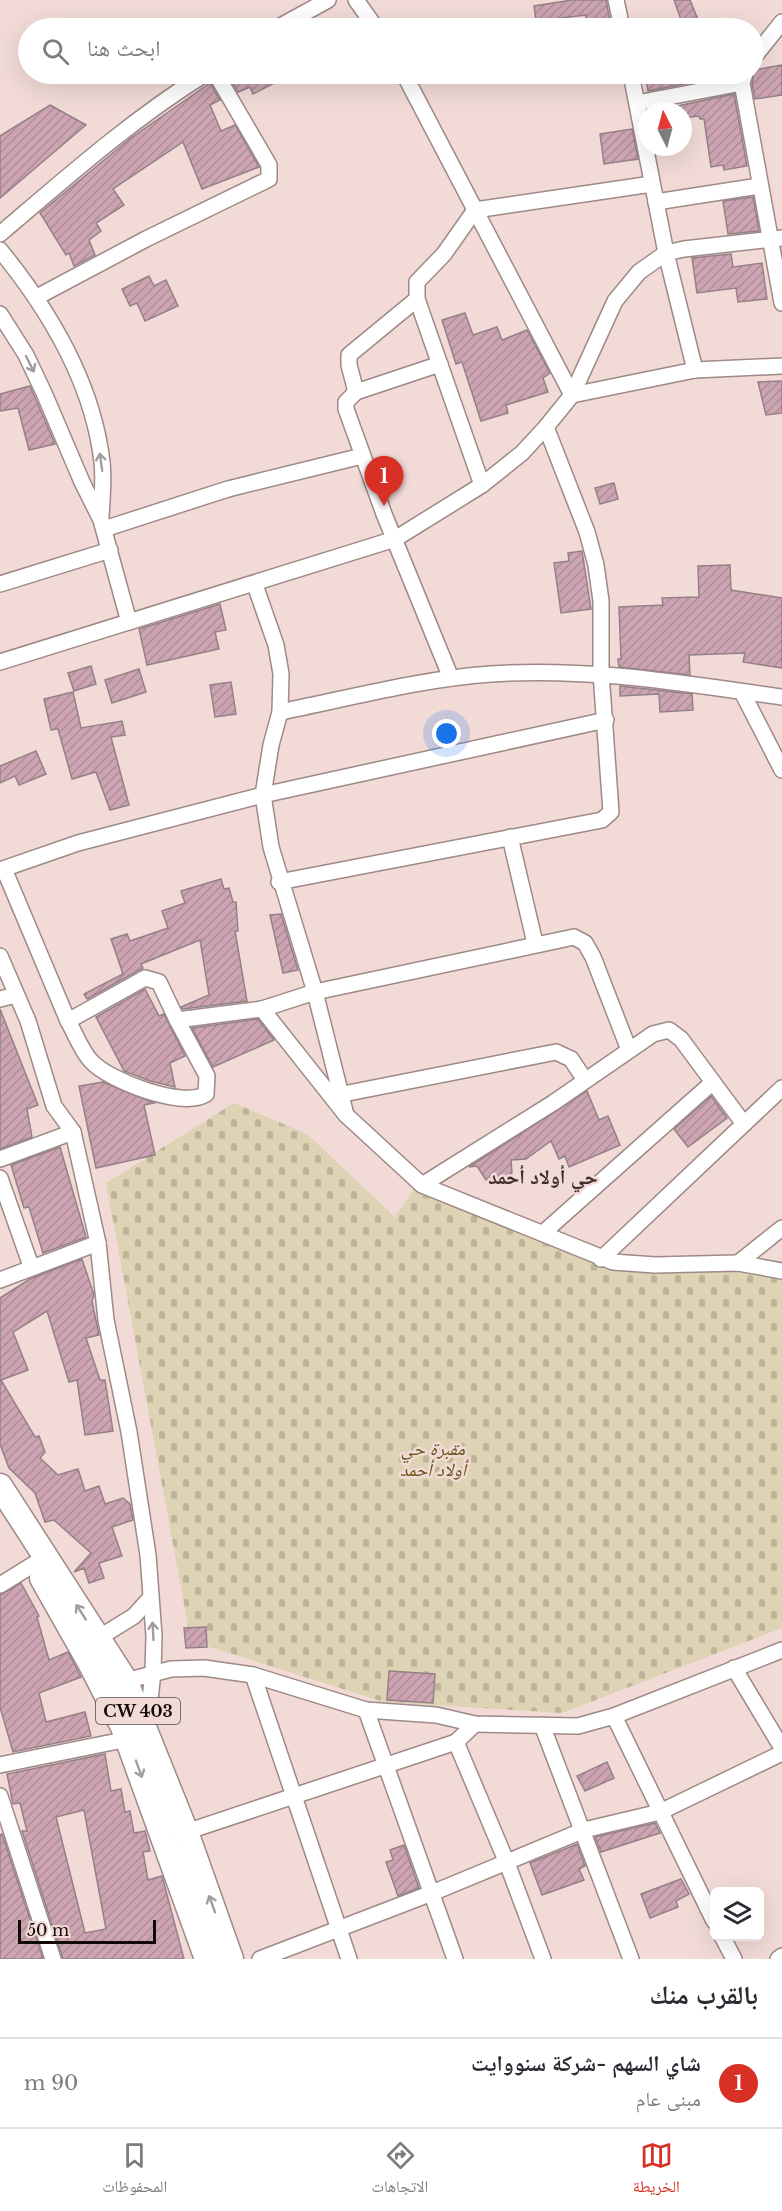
<!DOCTYPE html>
<html lang="ar">
<head>
<meta charset="utf-8">
<style>
	:root { --surface:#fff; --page:#f7f7f7; --text:#2b2b33; --muted:#7c7c81; --line:#e1e1e2; --accent:#d93025 }
	body { margin:0; font-family:"Libre Baskerville","Noto Naskh Arabic",serif; background:var(--page); color:var(--text); direction:rtl }
	.controls { position:absolute; right:18px; bottom:18px; display:grid; overflow:hidden; border-radius:9px; box-shadow:0 6px 24px #0002 }
	.controls button { width:54px; height:54px; display:grid; place-items:center; padding:0; border:0; border-bottom:2px solid var(--line); background:var(--surface); color:var(--text); font:30px sans-serif }
	.compass { position:absolute; left:638px; top:102px; width:54px; height:54px; border-radius:50%; background:var(--surface); box-shadow:0 6px 24px #0002; rotate:354deg }
	.scale { position:absolute; left:18px; bottom:15px; width:138px; box-sizing:border-box; padding-left:6px; border:3px solid #110a09; border-top:0; font-size:16px; line-height:21px; white-space:nowrap; color:#110a09; -webkit-text-stroke:4px #f2dbd7; paint-order:stroke }
	.you { position:absolute; left:447px; top:734px; width:21px; height:21px; margin:-15px; border:4px solid #fff; border-radius:50%; background:#1a73e8; box-shadow:0 0 0 9px #1a73e833 }
	.badge { display:grid; place-items:center; width:39px; height:39px; border-radius:50%; background:var(--accent); color:#fff; font-size:20px; font-weight:700 }
	.pin { position:absolute; translate:-50% -50px; filter:drop-shadow(0 2px 3px #0008) }
	.pin::after { content:''; position:absolute; top:32px; width:21px; height:18px; background:inherit; clip-path:polygon(0 0,100% 0,50% 100%) }
	.list { margin:0; padding:0; list-style:none }
	h2 { display:flex; justify-content:space-between; align-items:center; height:78px; margin:0; padding:0 24px; font-size:26px }
	h2 small { font-size:20px; font-weight:400; color:var(--muted) }
	.list li { display:grid; grid-template-columns:39px 1fr auto; gap:18px; align-items:center; box-sizing:border-box; height:90px; padding:0 24px; border-top:2px solid var(--line) }
	.list b { display:block; font-size:22px; white-space:nowrap }
	.list p { margin:0; font-size:20px; white-space:nowrap; color:var(--muted) }
	.list em { font-size:20px; font-style:normal; color:var(--muted) }
	.icon { flex:none; width:33px; height:33px; fill:none; stroke:currentColor; stroke-width:2; stroke-linecap:round; stroke-linejoin:round }
	.map { position:relative; flex:none; width:782px; height:1959px; overflow:hidden; direction:ltr }
	.search { position:absolute; background:var(--surface); box-shadow:0 6px 24px #0002; left:18px; right:18px; top:18px; height:66px; display:flex; align-items:center; gap:15px; box-sizing:border-box; padding:0 21px; border-radius:33px; color:var(--muted); font-size:22px }
	.sheet { height:168px; background:var(--surface) }
	nav { display:flex; justify-content:space-around; align-items:center; box-sizing:border-box; height:84px; border-top:2px solid var(--line); background:var(--surface); font-size:16px; color:var(--muted) }
	nav a { display:grid; justify-items:center; gap:3px }
	nav .on { color:var(--accent) }
	.map>svg:first-child { display:block }
</style>
</head>
<body>
<div class="map">
<svg width="782" height="1959" viewBox="0 0 782 1959">
	<defs>
		<pattern id="cemetery-stones" width="16" height="16" patternUnits="userSpaceOnUse" patternTransform="scale(1.5)"><rect width="16" height="16" fill="#ded3b4"/><path d="M2 7V4a2 2 0 0 1 4 0v3zM10 15v-3a2 2 0 0 1 4 0v3z" fill="#bdb499"/></pattern>
		<pattern id="building-hatch" width="6" height="6" patternUnits="userSpaceOnUse" patternTransform="scale(1.5)"><rect width="6" height="6" fill="#cda4b2"/><path d="M-1 1l2-2M0 6l6-6M5 7l2-2" fill="none" stroke="#af8c98"/></pattern>
	</defs>
	<rect width="100%" height="100%" fill="#f2dbd7"/>
	<!-- cemetery -->
	<path fill="url(#cemetery-stones)" d="M234,1103L307,1134L395,1217L415,1187L614,1268L738,1266L782,1272V1628L562,1713L384,1702L191,1641L106,1183Z"/>
	<!-- building -->
	<g fill="url(#building-hatch)" stroke="#948187" stroke-width="1.5" fill-rule="evenodd">
		<path d="M572,0H606L610,21L586,23V15L536,21L534,6Z"/>
		<path d="M674,0H690L699,22L684,28Z"/>
		<path d="M782,65V95L755,99L752,84L754,70Z"/>
		<path d="M227,74H292L253,94L250,87L238,92Z"/>
		<path d="M645,74H724L725,76L648,91Z"/>
		<path d="M210,83L220,100L210,105L221,131L235,125L259,167L202,189L183,142L113,189L124,205L96,223L101,231L89,240L95,255L74,266L69,253L66,255L40,213L131,138Z"/>
		<path d="M734,94L747,166L724,170L723,165L711,167L704,119H700L699,116L683,118V111H654Z"/>
		<path d="M50,105L86,125L0,198V136Z"/>
		<path d="M632,129L638,159L604,164L600,134Z"/>
		<path d="M753,197L759,231L728,234L723,201Z"/>
		<path d="M731,254L733,267L762,263L767,299L738,302L736,288L697,293L692,258Z"/>
		<path d="M149,276L154,286L166,280L178,306L145,321L137,303L130,306L122,289Z"/>
		<path d="M465,313L473,335L497,327L502,340L527,330L550,373L543,378L548,392L506,405L508,413L481,421L462,362L456,364L442,320Z"/>
		<path d="M782,381V413L766,415L758,382Z"/>
		<path d="M30,386L55,444L29,450L18,408L0,411V394Z"/>
		<path d="M614,483L618,499L600,504L595,488Z"/>
		<path d="M582,551L591,609L561,613L554,563L569,561L568,553Z"/>
		<path d="M730,565L731,590L782,598V668L743,662L745,653L689,655L690,675L619,667L618,659H621L619,607L663,605L662,598L699,597L698,566Z"/>
		<path d="M220,604L226,630L215,632L219,649L147,665L139,629Z"/>
		<path d="M91,666L96,684L74,691L68,673Z"/>
		<path d="M139,669L146,692L112,703L105,680Z"/>
		<path d="M231,682L236,714L215,717L210,685Z"/>
		<path d="M620,686L692,694L693,710L660,712L659,694L620,696Z"/>
		<path d="M73,692L81,728L122,721L125,735L111,737L129,805L110,810L96,772L72,779L58,729L51,730L44,699Z"/>
		<path d="M36,751L46,774L19,785L15,776L0,783V766Z"/>
		<path d="M221,879L224,889L229,888L233,902H236L238,931H235L247,1001L183,1009L181,1007L209,995L200,940L141,964L143,968L87,999L84,994L123,974L111,939L127,934L130,941L168,928L162,911L185,903L181,891Z"/>
		<path d="M281,914L298,970L283,973L270,915Z"/>
		<path d="M145,989L159,1016L164,1014L185,1056L170,1063L175,1087L150,1081L124,1071L96,1017Z"/>
		<path d="M0,1009L38,1105L27,1109L32,1137L0,1149Z"/>
		<path d="M258,1019L274,1040L213,1067L192,1028Z"/>
		<path d="M103,1082L154,1103L144,1105L155,1155L96,1168L79,1086Z"/>
		<path d="M587,1091L599,1120L608,1116L620,1145L569,1167L565,1156L559,1159L551,1141L526,1159L511,1160L512,1173L504,1179L486,1180L477,1166L469,1167Z"/>
		<path d="M711,1096L727,1118L688,1147L674,1129Z"/>
		<path d="M60,1147L86,1237L43,1253L29,1207L24,1208L11,1165Z"/>
		<path d="M82,1259L94,1295L92,1301L99,1335L86,1338L100,1380H105L113,1431L85,1435L77,1380L69,1382L47,1311L13,1332L28,1370L1,1380L35,1437L39,1436L45,1452L40,1458L58,1475L78,1469L85,1491L99,1486L105,1504L123,1498L130,1504L133,1520L112,1527L122,1556L99,1563L104,1578L89,1583L84,1568L74,1572L91,1553L54,1520L45,1522L35,1493L9,1468L0,1444V1298L30,1279Z"/>
		<path d="M21,1583L39,1616L37,1617L49,1660L68,1652L81,1677L39,1693L46,1722L85,1712L91,1736L13,1752L0,1707V1595Z"/>
		<path d="M206,1627L207,1647L186,1648L184,1628Z"/>
		<path d="M389,1671L435,1674L433,1703L387,1700Z"/>
		<path d="M105,1754L111,1791L121,1789L125,1812L130,1811L134,1833L145,1831L150,1851L143,1852L148,1880L162,1876L184,1959H63L22,1831H27L20,1803L13,1804L7,1774ZM84,1810L106,1929L85,1933L56,1817Z"/>
		<path d="M607,1762L614,1778L585,1791L577,1776Z"/>
		<path d="M655,1823L660,1833L601,1852L595,1837Z"/>
		<path d="M2,1834L43,1959H0V1835Z"/>
		<path d="M577,1844L585,1866L579,1869L584,1880L542,1895L530,1863Z"/>
		<path d="M404,1845L419,1888L398,1896L386,1862L393,1860L390,1850Z"/>
		<path d="M681,1879L689,1894L676,1901L678,1907L650,1918L641,1894Z"/>
	</g>
	<g fill="none" stroke-linecap="round" stroke-linejoin="round">
		<defs>
			<g id="minor">
				<path d="M356,0L376,28"/>
				<path d="M616,0L622,28"/>
				<path d="M277,28L328,0"/>
				<path d="M754,57L782,22"/>
				<path d="M404,74L572,395L695,370L782,366"/>
				<path d="M631,74L666,253L695,370"/>
				<path d="M745,74L742,83L782,303"/>
				<path d="M637,103L742,83"/>
				<path d="M656,202L759,186"/>
				<path d="M0,234C66,178 131,120 205,74"/>
				<path d="M0,250C49,310 93,384 102,462C104,480 102,499 101,517"/>
				<path d="M37,297L146,239L269,179V165L216,74"/>
				<path d="M0,314L26,355L44,393L82,482L101,520L129,622"/>
				<path d="M440,364L356,392L346,402V409L384,514L451,678"/>
				<path d="M356,392L349,365V355L417,299"/>
				<path d="M482,485L417,299V282L444,254L475,210L652,184"/>
				<path d="M104,529L228,489L362,456"/>
				<path d="M0,584L110,550"/>
				<path d="M255,585L276,645L281,674L280,712L271,745L263,795L271,847L315,992L346,1115"/>
				<path d="M0,662L395,539L482,485L522,453L546,427L572,395L615,301L639,272L666,253L684,249L782,238"/>
				<path d="M742,692L782,770"/>
				<path d="M280,712C350,698 420,679 491,674C589,667 686,684 782,697"/>
				<path d="M510,837L535,943"/>
				<path d="M4,869L68,1021L145,978L159,982L177,1020L262,1009L346,1115L422,1185L613,1262L655,1265L738,1263L782,1271"/>
				<path d="M0,870L78,843L263,795L606,720"/>
				<path d="M279,882L602,820L611,812L601,673V601L596,565L587,532L546,427"/>
				<path d="M0,956L28,1021L54,1106L73,1132L98,1243L106,1320L129,1432L148,1555L154,1636L153,1672L147,1728"/>
				<path d="M0,999L16,995"/>
				<path d="M262,1009L315,992L574,937L585,943L593,957L629,1050"/>
				<path d="M68,1021C75,1033 81,1050 91,1061C109,1081 183,1109 206,1094L207,1076L177,1020"/>
				<path d="M343,1094L556,1052L571,1059L585,1080"/>
				<path d="M0,1159L73,1132"/>
				<path d="M0,1178L31,1266"/>
				<path d="M422,1185L553,1103L653,1034L669,1030L681,1039L744,1124"/>
				<path d="M543,1233L713,1082"/>
				<path d="M601,1259L782,1088"/>
				<path d="M738,1263L782,1228"/>
				<path d="M0,1280L98,1243"/>
				<path d="M0,1585L34,1564"/>
				<path d="M92,1642L134,1616L151,1597"/>
				<path d="M734,1668L782,1748"/>
				<path d="M253,1675L349,1959"/>
				<path d="M118,1683L171,1669L204,1668L253,1675L366,1710L436,1715L475,1724L578,1726L614,1716L782,1650"/>
				<path d="M366,1710L455,1959"/>
				<path d="M614,1716L714,1921"/>
				<path d="M542,1725L631,1959"/>
				<path d="M456,1742L507,1863L543,1959"/>
				<path d="M0,1765L128,1739"/>
				<path d="M0,1796L53,1959"/>
				<path d="M186,1832L456,1742L475,1724"/>
				<path d="M722,1936L734,1959"/>
				<path d="M260,1959L432,1893L584,1830L660,1812L782,1753"/>
				<path d="M778,1959L782,1956"/>
			</g>
			<g id="primary">
				<path d="M0,1486L125,1680L186,1832L231,1959"/>
				<path d="M42,1578L89,1661L123,1727L207,1959"/>
			</g>
		</defs>
		<!-- minor casing -->
		<use href="#minor" stroke="#9e8986" stroke-width="18"/>
		<!-- primary casing -->
		<use href="#primary" stroke="#9e8986" stroke-width="27"/>
		<!-- minor -->
		<use href="#minor" stroke="#fff" stroke-width="15"/>
		<!-- primary -->
		<use href="#primary" stroke="#fff" stroke-width="24"/>
	</g>
	<!-- one-way arrows -->
	<defs><path id="oneway-shaft" d="M-6 0H5M1.5-3L5.5 0L1.5 3" fill="none" stroke-width="1.6" stroke-linecap="round" stroke-linejoin="round" transform="scale(1.5)"/></defs>
	<g stroke="#a09d9d">
		<use href="#oneway-shaft" transform="translate(30 364) rotate(63)"/>
		<use href="#oneway-shaft" transform="translate(101 462) rotate(-98)"/>
		<use href="#oneway-shaft" transform="translate(81 1612) rotate(-123)"/>
		<use href="#oneway-shaft" transform="translate(153 1631) rotate(-93)"/>
		<use href="#oneway-shaft" transform="translate(139 1769) rotate(70)"/>
		<use href="#oneway-shaft" transform="translate(212 1904) rotate(-110)"/>
	</g>
	<g text-anchor="middle" stroke-width="5" stroke-linejoin="round" paint-order="stroke">
		<!-- shield labels -->
		<rect fill="#f2dbd7" stroke="#544947" stroke-width="1.5" x="96" y="1698" width="84" height="26" rx="4.5"/>
		<g font-size="16" font-weight="bold" fill="#110a09">
			<text x="138" y="1717">CW 403</text>
		</g>
		<!-- park labels -->
		<g font-size="18" font-style="italic" fill="#645011" stroke="#f2dbd7">
			<text x="433" y="1455">مقبرة حي<tspan x="433" dy="21">أولاد أحمد</tspan></text>
		</g>
		<!-- neighbourhood labels -->
		<g font-size="20" font-weight="bold" fill="#42312e" stroke="#f2dbd7">
			<text x="543" y="1184">حي أولاد أحمد</text>
		</g>
	</g>
</svg>
<div class="controls">
<button><svg class="icon" aria-label="layers" viewBox="0 0 24 24"><path d="M12 4l9 5-9 5-9-5zM3 14l9 5 9-5"/></svg></button>
</div>
<svg class="compass" viewBox="-18 -18 36 36"><path d="M0-13l5 13h-10z" fill="#e53935"/><path d="M0 13l5-13h-10z" fill="#7c7c81"/></svg>
<div class="scale">50 m</div>
<div class="you"></div>
<div class="pin badge" style="left:384px;top:506px">1</div>
<div class="search"><svg class="icon" aria-label="search" viewBox="0 0 24 24"><circle cx="10" cy="10" r="6"/><path d="M15 15l6 6"/></svg>ابحث هنا</div>
</div>
<section class="sheet">
<h2>بالقرب منك<small></small></h2>
<ul class="list">
<li><span class="badge">1</span><div><b>شاي السهم -شركة سنووايت</b><p>مبنى عام</p></div><em>90 m</em></li>
</ul>
</section>
<nav>
<a class="on"><svg class="icon" aria-label="map" viewBox="0 0 24 24"><path d="M3 6l6-2 6 2 6-2v14l-6 2-6-2-6 2zM9 4v14M15 6v14"/></svg>الخريطة</a>
<a><svg class="icon" aria-label="directions" viewBox="0 0 24 24"><path d="M12 3l9 9-9 9-9-9zM9 14v-3h6M13 9l2 2-2 2"/></svg>الاتجاهات</a>
<a><svg class="icon" aria-label="saved" viewBox="0 0 24 24"><path d="M7 4h10v16l-5-4-5 4z"/></svg>المحفوظات</a>
</nav>
</body>
</html>
